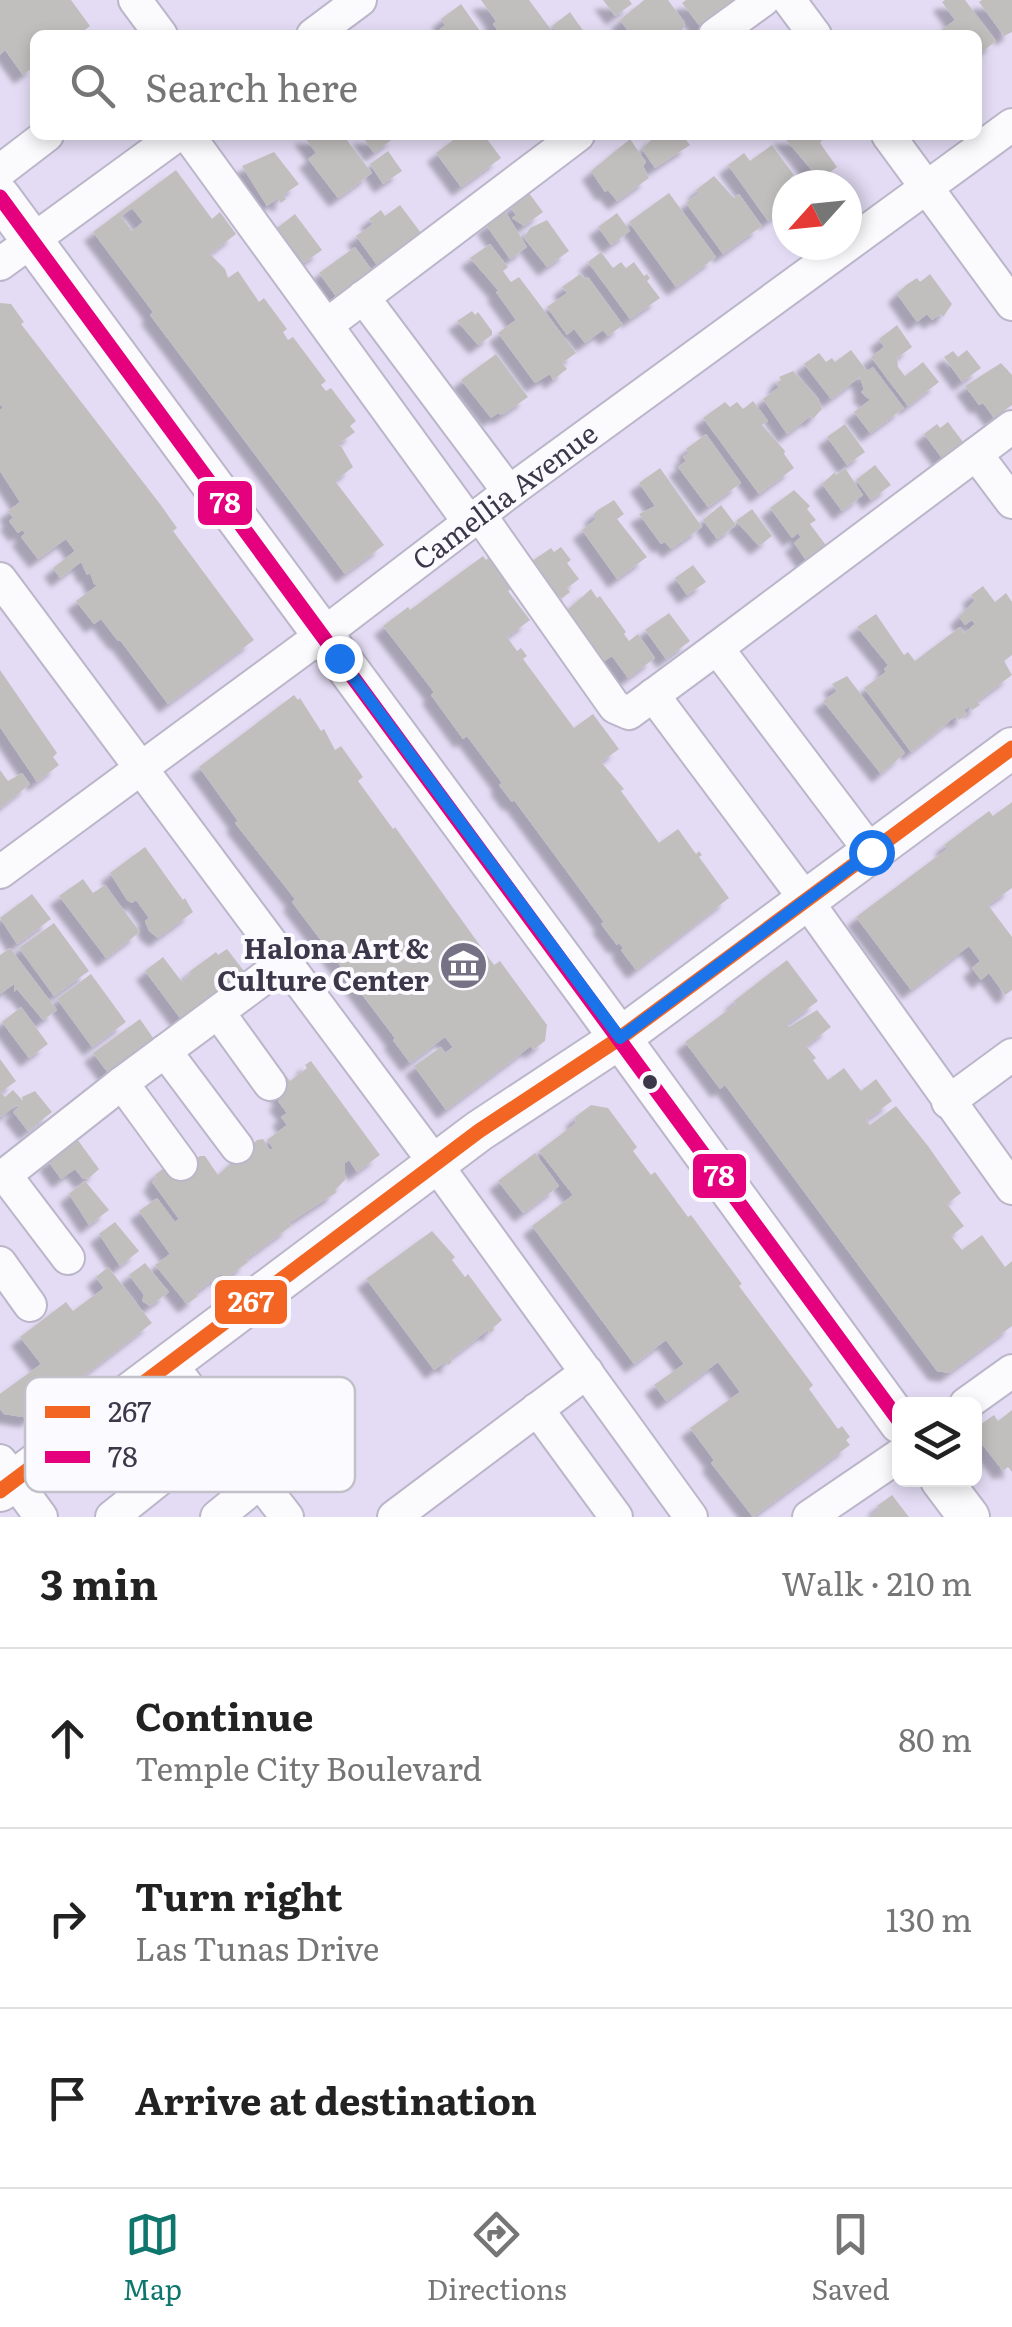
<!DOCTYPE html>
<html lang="en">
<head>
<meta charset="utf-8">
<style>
	:root { --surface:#fff; --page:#f2f2f2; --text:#222; --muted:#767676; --line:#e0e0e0; --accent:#0f766e }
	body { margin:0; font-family:Literata,serif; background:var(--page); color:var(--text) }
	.controls { position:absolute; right:30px; bottom:30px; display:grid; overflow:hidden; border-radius:15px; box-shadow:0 5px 15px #0003 }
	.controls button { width:90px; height:90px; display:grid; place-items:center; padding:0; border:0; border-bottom:2px solid var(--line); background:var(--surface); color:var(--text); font:50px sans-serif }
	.compass { position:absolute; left:772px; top:170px; width:90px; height:90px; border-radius:50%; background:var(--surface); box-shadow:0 5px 15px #0003; rotate:243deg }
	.stop { position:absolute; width:30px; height:30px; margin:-22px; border:8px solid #1a73e8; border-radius:50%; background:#fff }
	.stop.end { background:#1a73e8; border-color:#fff; box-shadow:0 2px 10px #0008 }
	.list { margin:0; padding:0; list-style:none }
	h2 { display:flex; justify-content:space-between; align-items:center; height:130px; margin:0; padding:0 40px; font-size:42px }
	h2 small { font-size:32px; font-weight:400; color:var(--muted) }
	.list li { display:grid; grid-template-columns:65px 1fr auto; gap:30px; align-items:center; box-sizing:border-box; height:180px; padding:0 40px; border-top:2px solid var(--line) }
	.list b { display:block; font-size:38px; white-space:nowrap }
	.list p { margin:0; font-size:32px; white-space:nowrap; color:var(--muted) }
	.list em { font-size:32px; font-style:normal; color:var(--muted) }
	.icon { flex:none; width:55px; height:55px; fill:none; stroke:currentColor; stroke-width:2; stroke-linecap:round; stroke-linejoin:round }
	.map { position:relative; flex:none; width:1012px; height:1517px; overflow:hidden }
	.search { position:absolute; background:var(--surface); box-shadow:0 5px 15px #0003; left:30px; right:30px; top:30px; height:110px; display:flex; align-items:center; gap:25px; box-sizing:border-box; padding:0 35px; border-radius:15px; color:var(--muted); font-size:38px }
	.sheet { height:670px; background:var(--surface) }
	nav { display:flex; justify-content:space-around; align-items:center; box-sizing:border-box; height:140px; border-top:2px solid var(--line); background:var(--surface); font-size:28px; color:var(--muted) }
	nav a { display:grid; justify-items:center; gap:5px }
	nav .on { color:var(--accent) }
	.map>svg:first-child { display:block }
</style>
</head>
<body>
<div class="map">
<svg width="1012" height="1517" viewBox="0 0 1012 1517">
	<defs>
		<filter id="shadow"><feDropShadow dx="-9" dy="9" stdDeviation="2.5" flood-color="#0004"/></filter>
	</defs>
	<rect width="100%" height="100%" fill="#e3dcf4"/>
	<!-- building -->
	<g fill="#c0bfbe" fill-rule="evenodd" filter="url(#shadow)">
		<path d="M0,0H71L90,26L78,35H35V66L23,75L5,50L0,55Z"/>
		<path d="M481,0H529L555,35H501L493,24L496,21Z"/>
		<path d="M603,0H629L632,4L615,16Z"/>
		<path d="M644,0H668L685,23L683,29L676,35H631L620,20Z"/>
		<path d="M686,0H733L736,3L702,29L682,3Z"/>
		<path d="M945,0H965L996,41L977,56V35H943L940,31L955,20L942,2Z"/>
		<path d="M982,0H1012V32L1004,36L979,2Z"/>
		<path d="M461,4L480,31L475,35H439L437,32L445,25L441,19Z"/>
		<path d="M570,12L584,32L559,35L552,26Z"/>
		<path d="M303,135H343L372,173L338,198L308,159L316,153Z"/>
		<path d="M361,135H398L374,153Z"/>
		<path d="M460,135H484L501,158L461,187L436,153Z"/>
		<path d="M656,135H682L690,145L655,168L642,149Z"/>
		<path d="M782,135H821L824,139L820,142L822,146L837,167L820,180Z"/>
		<path d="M630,139L646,162L643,166L649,178L617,201L608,190L605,192L591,171Z"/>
		<path d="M772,145L794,175L790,178L795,185H787V207L768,221L728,165L744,153L750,161Z"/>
		<path d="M388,151L402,171L383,184L370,164Z"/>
		<path d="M274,152L299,184L283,195L286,199L281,203L278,198L267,206L242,166Z"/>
		<path d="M176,170L212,219L220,212L236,234L210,254L225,269L228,278L238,271L259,302L264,298L287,329L283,332L288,340L293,337L326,381L321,385L326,391L331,388L356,421L350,426L355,432L337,445L341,446L353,467L335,481L384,545L345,574L150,315L153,312L93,232ZM132,208L143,222L132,231L121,216Z"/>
		<path d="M714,176L734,198L739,194L762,226L723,254L686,203L699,193L696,190Z"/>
		<path d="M529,193L543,212L524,226L512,218L516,215L510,207Z"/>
		<path d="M669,193L716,257L676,287L629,222Z"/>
		<path d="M400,205L421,233L377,265L356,236L373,224L369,219L381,210L385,216Z"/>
		<path d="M505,211L527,247L510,259L486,225Z"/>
		<path d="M617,213L630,231L611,245L598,227Z"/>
		<path d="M295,214L322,250L304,263L277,228Z"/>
		<path d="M547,220L569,251L547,267L524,238L530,228Z"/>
		<path d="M490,244L508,267L503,271L511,282L519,277L576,353L562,363L567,369L553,380L550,374L535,383L498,333L516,320L496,292L499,291L470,258Z"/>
		<path d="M355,247L374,273L338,299L319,273Z"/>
		<path d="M601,252L613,268L621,262L626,268L634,262L644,276L647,274L650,278L647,281L660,298L630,319L588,262Z"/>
		<path d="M580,274L585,279L588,277L623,325L608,336L603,330L585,343L574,329L567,335L547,307L567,293L562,287Z"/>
		<path d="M930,274L952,304L943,317L941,314L932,320L927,314L917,322L897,294L906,285L917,278L920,282Z"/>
		<path d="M0,303L11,304L24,322L21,324L160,504L177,528L173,531L254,640L168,704L120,640L118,641L101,619L94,624L76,601L98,585L94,584L90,573L87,575L81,562L60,578L53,568L75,551L66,539L38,559L21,537L25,533L22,530L18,533L9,521L13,518L8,511L20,502L0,471V410L3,408L0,404Z"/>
		<path d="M472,311L475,315L478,312L492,331V335L478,345L457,321Z"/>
		<path d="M897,325L912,347L897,358L898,367L905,376L923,362L939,382L908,406L871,357L884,347L879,339Z"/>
		<path d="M851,350L867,371L873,367L904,408L870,433L854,412L870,400L861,392L864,390L860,377L831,399L804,364L819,353L826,362L832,358L835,362Z"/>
		<path d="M967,350L981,368L962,382L944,357L953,351L958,357Z"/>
		<path d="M496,354L528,397L505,413L500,415L498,413L491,418L461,380Z"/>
		<path d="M1001,363L1012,375V405L994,418L983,403L979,405L965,386Z"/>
		<path d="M793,371L818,398L822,409L813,419L811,416L787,434L763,399L779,387L776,383L781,380L779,377Z"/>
		<path d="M753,401L768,421L762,425L785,451L784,454L794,468L759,494L703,418L725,402L730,407L737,402L743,409Z"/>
		<path d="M948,422L966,446L945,462L924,434L937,424L940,428Z"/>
		<path d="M845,424L865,452L847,465L827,437Z"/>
		<path d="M706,434L741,483L708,507L678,467L686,461L683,457L689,453L686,449Z"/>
		<path d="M875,465L891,485L871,500L856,480Z"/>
		<path d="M660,468L702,527L671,549L665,542L661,544L639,514L655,506L639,483Z"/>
		<path d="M845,468L863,495L842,511L822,484L835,472L836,475Z"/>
		<path d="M794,490L810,506L807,509L816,520L810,524L828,548L808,563L794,543L801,537L798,533L792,538L770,508Z"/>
		<path d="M614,500L624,514L617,519L647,557L617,579L582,530L596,519L593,515L598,510Z"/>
		<path d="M721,505L736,525L717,539L703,520Z"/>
		<path d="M752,509L772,536L759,546L736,521Z"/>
		<path d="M561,547L571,560L567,563L579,579L567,588L570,592L561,599L532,561L551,548L554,552Z"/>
		<path d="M483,556L486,560L490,556L513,588L508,591L530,620L507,637L517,651L521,648L527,656L523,659L574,728L593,714L619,749L601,762L624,789L621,791L659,843L678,829L696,854L699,851L702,855L699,857L729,898L636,970L621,950L623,948L619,943L617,945L601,924L604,922L585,896L514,800L512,802L499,785L502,783L467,736L463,739L431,695L434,692L383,626L408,607L410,610Z"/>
		<path d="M693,565L706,582L687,595L675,578Z"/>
		<path d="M983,586L995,602L1006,593L1012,602V655L1004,661L1012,675L977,701L980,705L972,710L969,706L964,710L967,714L959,720L956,716L911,752L864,688L886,672L884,669L888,665L857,627L876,614L904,655L908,652L915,661L960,627L964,633L975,624L972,620L965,625L959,617L975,600L971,595Z"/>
		<path d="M591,589L597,598L600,596L626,632L624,634L629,641L638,634L655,658L628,678L612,656L603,662L566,611Z"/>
		<path d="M669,613L690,641L666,659L645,630Z"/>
		<path d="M0,670L57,753L53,757L59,765L37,782L0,727Z"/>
		<path d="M847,676L905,753L881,774L823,701L837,691L832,684Z"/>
		<path d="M294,695L298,700L300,698L321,731L324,729L335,750L341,746L363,777L358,781L393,829L395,827L494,965L500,961L547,1025L545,1041L533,1050L531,1046L446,1110L414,1066L441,1047L445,1053L453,1047L445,1037L410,1063L393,1040L395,1038L292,902L295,899L235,823L238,821L199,767Z"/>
		<path d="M0,770L8,781L22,773L30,784L0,808Z"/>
		<path d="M1012,802V888L988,905L1012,937V990L1005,995L989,973L981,980L972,968L980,961L969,946L911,990L856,917L947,849L944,845L989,811L993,816Z"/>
		<path d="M145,847L183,900L185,898L193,912L158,938L149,931L145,921L149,918L136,900L132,903L127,900L110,873Z"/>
		<path d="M83,879L93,893L105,885L140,932L106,958L59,896Z"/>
		<path d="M32,894L51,919L17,944L0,918Z"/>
		<path d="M54,923L89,971L54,996L19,948Z"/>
		<path d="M10,948L57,1010L43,1020L17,989L14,992V984L0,994V955Z"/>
		<path d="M227,949L244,971L199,1006L201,1008L183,1022L145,971L163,957L182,982L191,974L189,972L216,952L218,955Z"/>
		<path d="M787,960L818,1001L787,1024L789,1027L817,1010L831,1027L806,1046L816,1058L813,1060L828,1080L844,1068L861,1091L876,1079L892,1101L866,1120L870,1125L896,1106L928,1146L961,1193L947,1204L964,1226L951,1236L962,1250L982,1235L1005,1267L1012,1261V1326L949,1373L937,1371L725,1085L720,1089L685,1042L736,1004L734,1001Z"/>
		<path d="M91,974L126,1022L92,1047L57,999Z"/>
		<path d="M21,1007L48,1044L29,1058L2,1022Z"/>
		<path d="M140,1019L158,1045L112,1078L93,1053Z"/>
		<path d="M0,1059L16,1081L1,1092L5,1097L13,1090L23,1101L22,1097L35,1091L52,1112L28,1131L13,1112L19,1107L16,1105L1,1117L0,1115Z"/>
		<path d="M311,1061L380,1155L357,1172L349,1160L345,1163V1180L335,1190L337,1192L289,1223L291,1226L246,1259L248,1262L225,1279L221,1274L195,1293L198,1296L187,1304L155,1265L170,1254L139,1211L157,1198L175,1222L179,1219L152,1182L157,1178L155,1175L169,1164L194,1160L200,1156H205L218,1175L257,1140L263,1139L270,1150L273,1148L267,1140L287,1125L281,1117L287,1113L278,1101L283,1097L274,1085L286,1076L290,1081L307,1068L305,1065Z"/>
		<path d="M591,1105L608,1108L637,1147L633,1151L651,1175L655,1172L688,1217L691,1215L742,1284L739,1286L813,1385L809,1389L838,1429L842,1426L850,1437L846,1440L850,1445L753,1517L711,1463L714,1460L690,1428L740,1392L718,1362L666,1401L654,1385L684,1364L666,1340L634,1364L532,1226L573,1195L539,1151L576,1123L575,1117Z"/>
		<path d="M77,1139L99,1169L89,1178L83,1179L75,1169L61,1179L48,1161Z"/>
		<path d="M535,1153L559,1186L523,1213L498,1181Z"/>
		<path d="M85,1181L109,1210L89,1225L69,1194Z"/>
		<path d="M115,1222L139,1251L120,1266L99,1234Z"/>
		<path d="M432,1231L455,1257L452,1260L465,1277L468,1274L502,1320L493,1328L494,1330L490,1333L488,1330L450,1359L452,1362L448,1365L445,1362L434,1370L366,1279Z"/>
		<path d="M145,1263L169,1292L150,1306L142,1301L144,1295L129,1275Z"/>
		<path d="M108,1267L152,1323L29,1418L4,1414L0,1409V1394L41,1364L20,1337L66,1302L73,1311L104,1288L96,1277Z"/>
		<path d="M1012,1410V1472L1008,1467L1003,1471L974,1434V1429L994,1415L998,1421Z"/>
		<path d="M892,1495L909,1517H868L880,1509L877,1506Z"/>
	</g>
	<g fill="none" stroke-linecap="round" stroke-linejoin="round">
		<defs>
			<g id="minor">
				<path d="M135,0L161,35"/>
				<path d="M789,0L815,35"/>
				<path d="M313,35L360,0"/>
				<path d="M715,35L763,0"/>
				<path d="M188,135L469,522"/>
				<path d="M888,135L1012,304"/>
				<path d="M0,171L47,135"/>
				<path d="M0,264L177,135"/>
				<path d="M363,297L509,492"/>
				<path d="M328,324L578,135"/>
				<path d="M976,454L1012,502"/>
				<path d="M479,514L615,707L629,713L717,648L871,852"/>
				<path d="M0,579L435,1163L691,1517"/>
				<path d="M717,648L1012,427"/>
				<path d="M653,695L806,900L1012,1188"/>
				<path d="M0,872L322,635L509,492L1012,125"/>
				<path d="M218,1012L270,1084"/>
				<path d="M165,1051L237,1147"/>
				<path d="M122,1083L181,1164"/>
				<path d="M948,1102L1012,1055"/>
				<path d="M5,1175L68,1258"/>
				<path d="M0,1179L122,1083L284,963"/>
				<path d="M0,1263L30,1305"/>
				<path d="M170,1363L260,1482L217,1517"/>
				<path d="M966,1404L1012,1371"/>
				<path d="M537,1409L616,1517"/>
				<path d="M0,1461L41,1517"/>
				<path d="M260,1482L287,1517"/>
				<path d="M112,1517L221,1430"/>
				<path d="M394,1517L587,1372"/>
				<path d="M809,1517L900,1455"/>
			</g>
			<g id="major">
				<path d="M0,197L593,1001L900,1423"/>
				<path d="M941,1480L969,1517"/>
				<path d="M0,1491L479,1131L620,1038L1012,748"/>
			</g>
		</defs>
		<!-- minor casing -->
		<use href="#minor" stroke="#bbb6c9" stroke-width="36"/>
		<!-- major casing -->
		<use href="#major" stroke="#bbb6c9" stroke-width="44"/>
		<!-- minor -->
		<use href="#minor" stroke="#fbfafd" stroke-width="32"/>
		<!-- major -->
		<use href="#major" stroke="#fbfafd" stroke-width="40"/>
		<defs>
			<path id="bus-1" d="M0,1491L479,1131L620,1038L1012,748"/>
			<path id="bus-2" d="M0,197L900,1422"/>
		</defs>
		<!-- bus-1 casing -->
		<use href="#bus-1" stroke="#fbfaff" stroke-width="22"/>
		<!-- bus-2 casing -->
		<use href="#bus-2" stroke="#fbfaff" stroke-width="22"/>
		<!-- bus-1 -->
		<use href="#bus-1" stroke="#f26522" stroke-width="15"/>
		<!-- bus-2 -->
		<use href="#bus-2" stroke="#e5007d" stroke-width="15"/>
	</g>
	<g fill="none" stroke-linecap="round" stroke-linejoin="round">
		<!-- route -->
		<path stroke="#1a73e8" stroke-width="12" d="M339,658L620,1038L871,852"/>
	</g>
	<!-- icons -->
	<defs>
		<symbol id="museum-disc" viewBox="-11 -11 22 22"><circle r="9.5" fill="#767185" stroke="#fbfaff"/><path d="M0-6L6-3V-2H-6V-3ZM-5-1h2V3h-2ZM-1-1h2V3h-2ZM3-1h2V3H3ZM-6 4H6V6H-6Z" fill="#fff"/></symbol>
	</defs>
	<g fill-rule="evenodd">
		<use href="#museum-disc" x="436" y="938" width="55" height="55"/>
	</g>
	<!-- markers -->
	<circle fill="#3c3749" stroke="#fbfaff" stroke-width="4" cx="650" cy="1082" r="9"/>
	<g text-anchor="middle" stroke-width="8" stroke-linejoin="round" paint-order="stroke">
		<!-- street labels -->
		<g font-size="28" fill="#3c3749" stroke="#fbfaff">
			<text transform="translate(505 497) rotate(-37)" y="10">Camellia Avenue</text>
		</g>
		<!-- poi labels -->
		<g font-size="28" font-weight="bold" fill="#3c3749" stroke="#fbfaff" text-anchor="end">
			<text x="429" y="959">Halona Art &amp;<tspan x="429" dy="32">Culture Center</tspan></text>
		</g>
	</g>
	<!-- legend -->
	<rect x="25" y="1377" width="330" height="115" rx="15" fill="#fbfaff" stroke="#c2c0c8" stroke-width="2.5"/>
	<rect x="45" y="1406" width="45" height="12" fill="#f26522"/>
	<rect x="45" y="1451" width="45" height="12" fill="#e5007d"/>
	<g font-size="28" fill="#3c3749">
		<text x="108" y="1422">267</text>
		<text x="108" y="1467">78</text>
	</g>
	<g stroke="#fbfaff" stroke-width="4">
		<rect x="196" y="479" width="58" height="48" rx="10" fill="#e5007d"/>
		<rect x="691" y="1152" width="57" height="48" rx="10" fill="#e5007d"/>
		<rect x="213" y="1278" width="76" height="48" rx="10" fill="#f26522"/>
	</g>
	<g font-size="28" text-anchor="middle" font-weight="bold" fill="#fff">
		<text x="225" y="513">78</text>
		<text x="719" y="1186">78</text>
		<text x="251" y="1312">267</text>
	</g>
</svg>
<div class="controls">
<button><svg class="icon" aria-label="layers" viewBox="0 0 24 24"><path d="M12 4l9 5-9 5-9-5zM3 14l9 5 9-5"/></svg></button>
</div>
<svg class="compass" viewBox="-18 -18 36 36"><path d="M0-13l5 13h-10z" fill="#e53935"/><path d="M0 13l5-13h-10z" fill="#767676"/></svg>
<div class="stop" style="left:871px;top:852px"></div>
<div class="stop end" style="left:339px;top:658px"></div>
<div class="search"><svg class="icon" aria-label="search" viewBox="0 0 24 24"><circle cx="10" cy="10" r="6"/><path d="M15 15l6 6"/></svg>Search here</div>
</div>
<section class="sheet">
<h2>3 min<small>Walk · 210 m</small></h2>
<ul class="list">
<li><svg class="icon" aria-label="ahead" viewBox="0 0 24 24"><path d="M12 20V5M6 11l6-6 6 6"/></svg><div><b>Continue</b><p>Temple City Boulevard</p></div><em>80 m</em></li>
<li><svg class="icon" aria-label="right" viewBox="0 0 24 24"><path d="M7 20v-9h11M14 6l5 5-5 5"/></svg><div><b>Turn right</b><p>Las Tunas Drive</p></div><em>130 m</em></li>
<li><svg class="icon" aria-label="arrive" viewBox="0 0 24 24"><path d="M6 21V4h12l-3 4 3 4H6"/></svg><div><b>Arrive at destination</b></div></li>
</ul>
</section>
<nav>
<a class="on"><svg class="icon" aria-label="map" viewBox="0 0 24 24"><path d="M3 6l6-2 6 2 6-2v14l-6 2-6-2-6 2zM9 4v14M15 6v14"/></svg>Map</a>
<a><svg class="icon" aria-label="directions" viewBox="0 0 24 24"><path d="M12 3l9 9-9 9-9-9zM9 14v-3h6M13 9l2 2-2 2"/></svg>Directions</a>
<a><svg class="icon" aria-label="saved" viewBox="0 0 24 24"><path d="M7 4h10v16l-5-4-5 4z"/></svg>Saved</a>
</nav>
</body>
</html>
